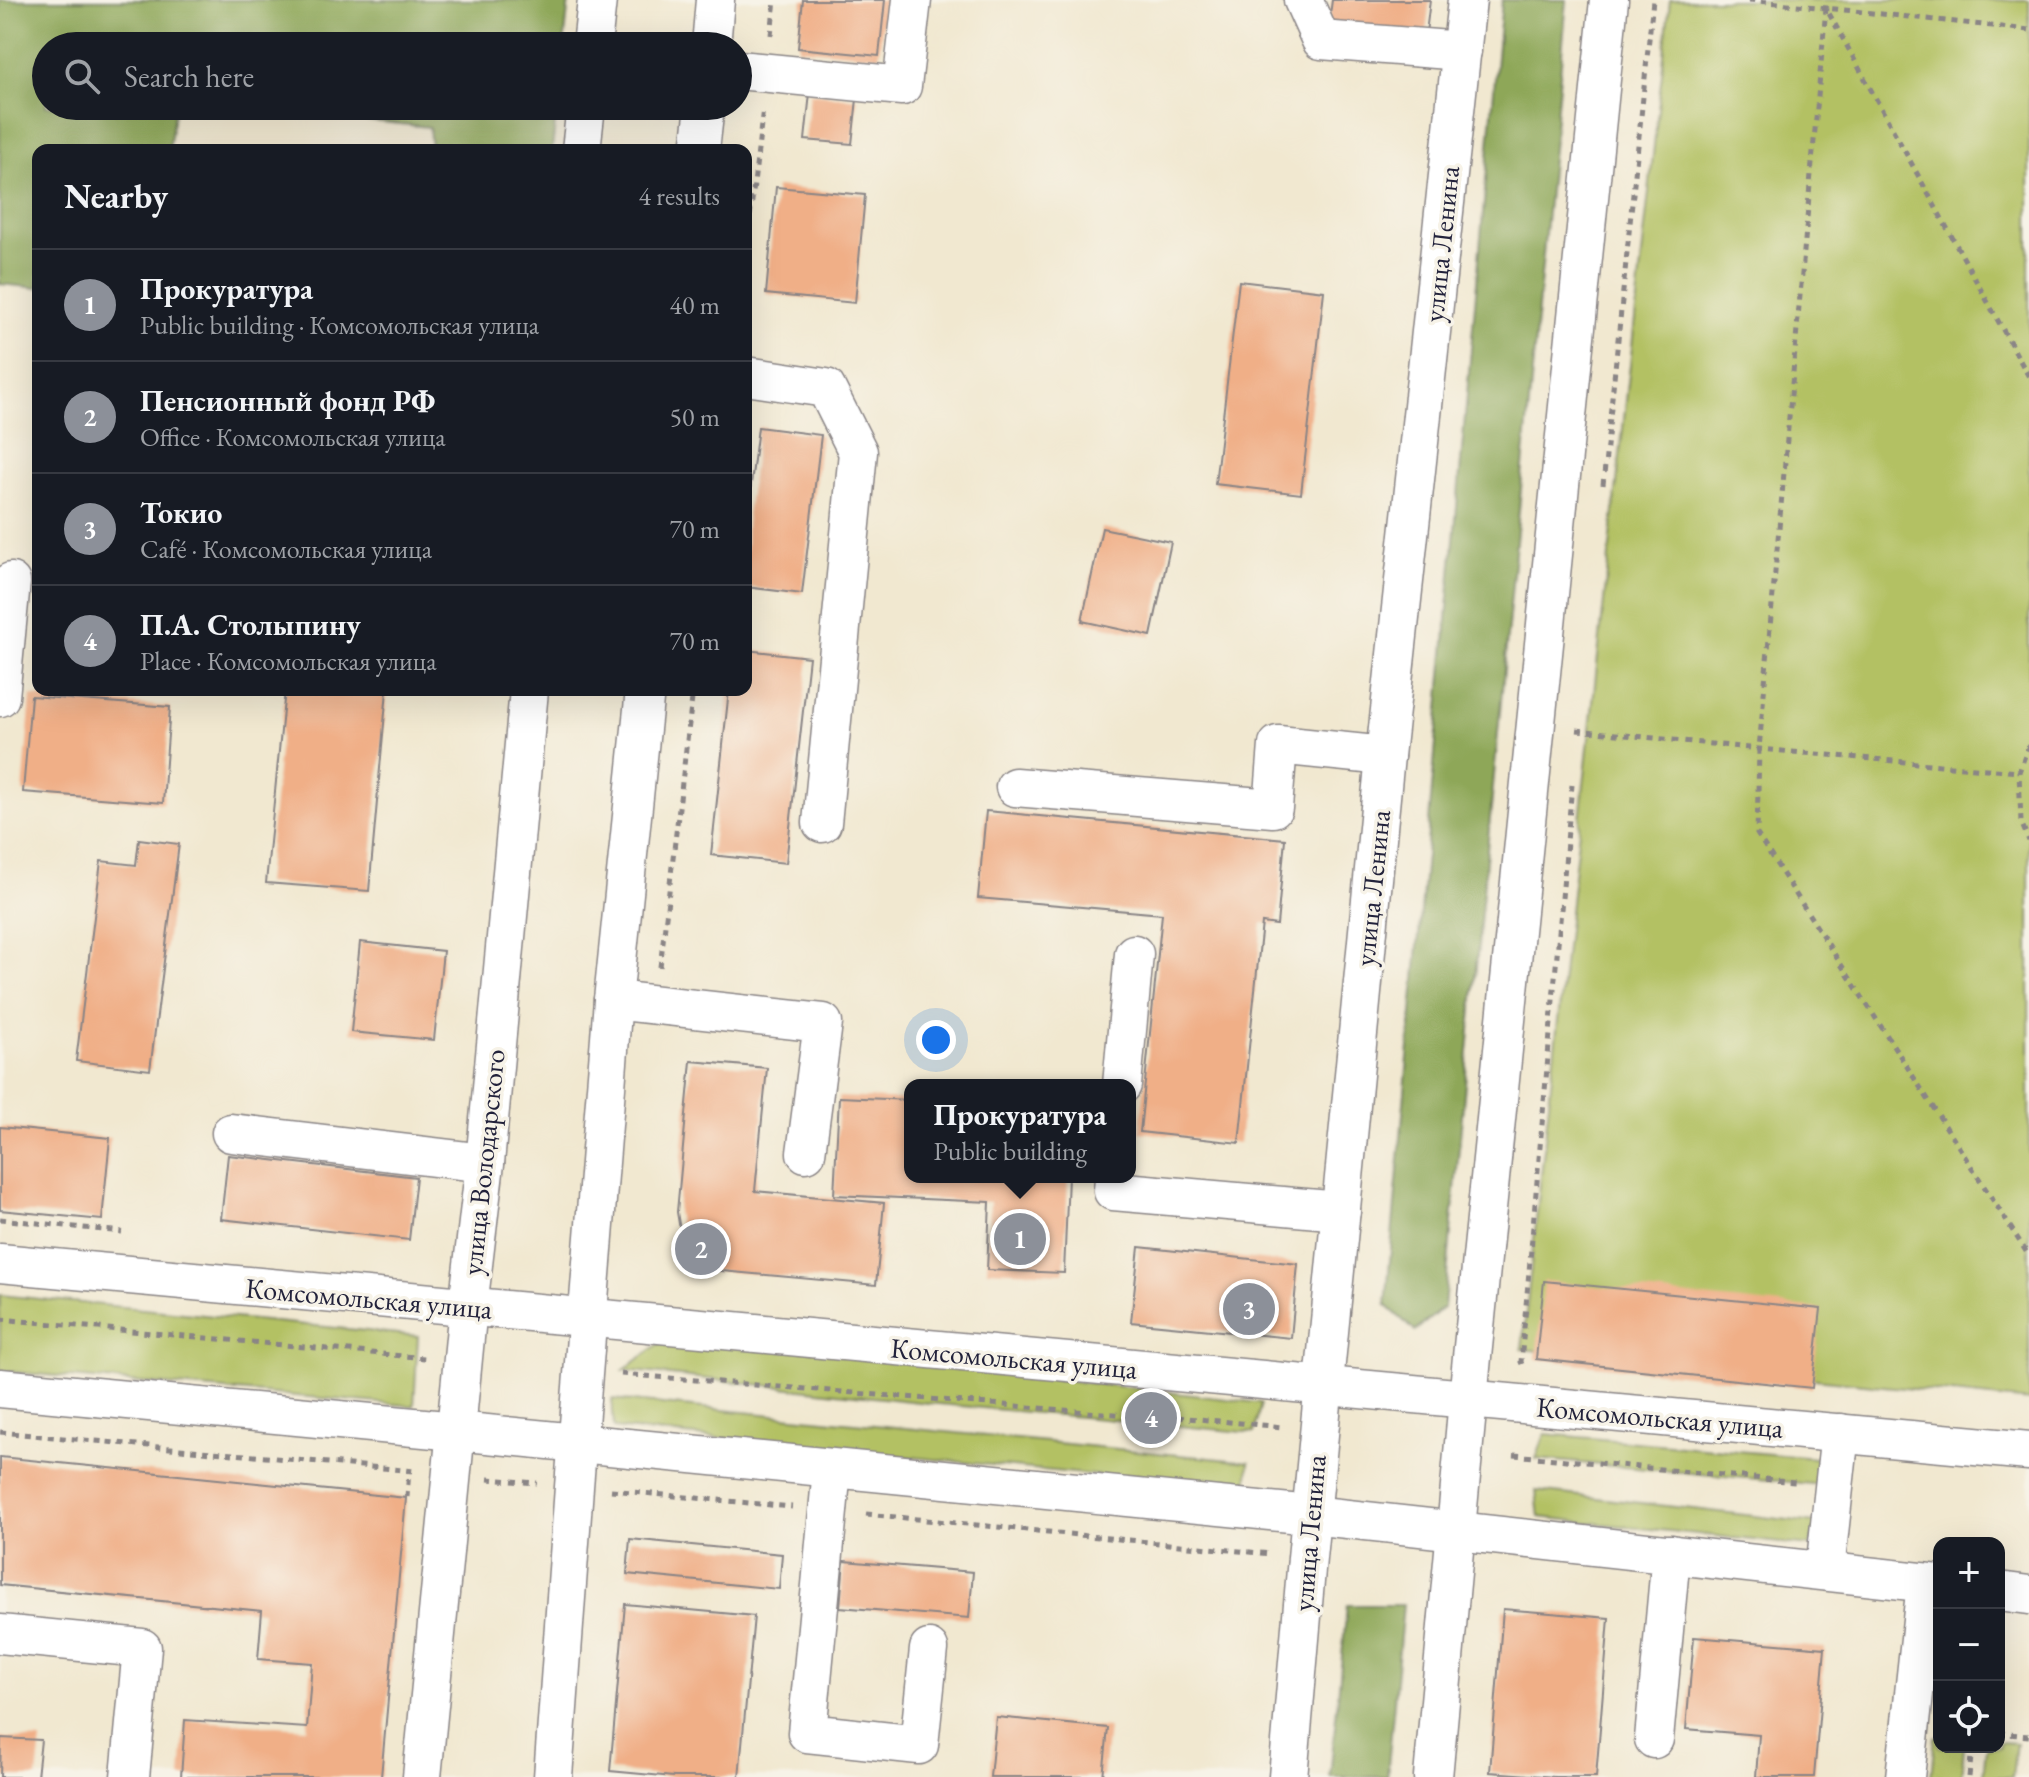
<!DOCTYPE html>
<html lang="en">
<head>
<meta charset="utf-8">
<style>
	:root { --surface:#171b24; --page:#20242c; --text:#f1f3f6; --muted:#9ea1a6; --line:#363941; --accent:#8c9099 }
	body { margin:0; font-family:"EB Garamond",serif; background:var(--page); color:var(--text) }
	.controls { position:absolute; right:24px; bottom:24px; display:grid; overflow:hidden; border-radius:16px; box-shadow:0 8px 32px #0002 }
	.controls button { width:72px; height:72px; display:grid; place-items:center; padding:0; border:0; border-bottom:2px solid var(--line); background:var(--surface); color:var(--text); font:40px sans-serif }
	.you { position:absolute; left:936px; top:1040px; width:28px; height:28px; margin:-20px; border:6px solid #fff; border-radius:50%; background:#1a73e8; box-shadow:0 0 0 12px #1a73e833 }
	.badge { display:grid; place-items:center; width:52px; height:52px; border-radius:50%; background:var(--accent); color:#fff; font-size:26px; font-weight:700 }
	.pin { position:absolute; translate:-50% -50%; border:4px solid #fff; box-shadow:0 2px 8px #0006 }
	.popup { position:absolute; left:904px; top:1079px; width:232px; height:104px; box-sizing:border-box; display:grid; place-content:center; border-radius:16px; background:var(--surface); filter:drop-shadow(0 2px 6px #0005); font-size:26px; white-space:nowrap; color:var(--muted) }
	.popup b { font-size:30px; color:var(--text) }
	.popup::after { content:''; position:absolute; left:50%; top:100%; margin-left:-16px; border:16px solid transparent; border-top-color:var(--surface) }
	.list { margin:0; padding:0; list-style:none }
	h2 { display:flex; justify-content:space-between; align-items:center; height:104px; margin:0; padding:0 32px; font-size:34px }
	h2 small { font-size:26px; font-weight:400; color:var(--muted) }
	.list li { display:grid; grid-template-columns:52px 1fr auto; gap:24px; align-items:center; box-sizing:border-box; height:112px; padding:0 32px; border-top:2px solid var(--line) }
	.list b { display:block; font-size:30px; white-space:nowrap }
	.list p { margin:0; font-size:26px; white-space:nowrap; color:var(--muted) }
	.list em { font-size:26px; font-style:normal; color:var(--muted) }
	.icon { flex:none; width:44px; height:44px; fill:none; stroke:currentColor; stroke-width:2; stroke-linecap:round; stroke-linejoin:round }
	.map { position:relative; flex:none; width:2029px; height:1777px; overflow:hidden }
	.search { position:absolute; background:var(--surface); box-shadow:0 8px 32px #0002; left:32px; top:32px; width:720px; height:88px; display:flex; align-items:center; gap:20px; box-sizing:border-box; padding:0 28px; border-radius:44px; color:var(--muted); font-size:30px }
	.panel { position:absolute; background:var(--surface); box-shadow:0 8px 32px #0002; left:32px; top:144px; width:720px; height:552px; border-radius:16px }
	.map>svg:first-child { display:block }
</style>
</head>
<body>
<div class="map">
<svg width="2029" height="1777" viewBox="0 0 2029 1777">
	<rect width="100%" height="100%" fill="#f7f3e8"/>
	<filter id="ink" filterUnits="userSpaceOnUse"><feTurbulence type="fractalNoise" baseFrequency=".0125" numOctaves="2"/><feDisplacementMap in="SourceGraphic" scale="16" xChannelSelector="R" yChannelSelector="G"/><feConvolveMatrix kernelMatrix="1 2 1 2 8 2 1 2 1" color-interpolation-filters="sRGB"/></filter>
	<filter id="wash" filterUnits="userSpaceOnUse"><feTurbulence type="fractalNoise" baseFrequency=".006" numOctaves="4" result="noise"/><feDisplacementMap in="SourceGraphic" scale="32" xChannelSelector="R" yChannelSelector="G"/><feGaussianBlur stdDeviation="1.8" result="paint"/><feColorMatrix in="noise" values="0 0 0 0 0 0 0 0 0 0 0 0 0 0 0 0 0 1.4 0 .05"/><feComposite in="paint" operator="in"/></filter>
	<g filter="url(#wash)">
		<rect width="100%" height="100%" fill="#f1e8d0"/>
		<!-- green -->
		<g fill="#b3c163" stroke="#6a724f" stroke-width="2">
			<path d="M1670,0H2029V1401L1522,1349Z"/>
			<path d="M0,1295L418,1336L414,1406L0,1371Z"/>
			<path d="M672,1334L1261,1403L1254,1433L928,1403L624,1370Z"/>
			<path d="M612,1399L1249,1462L1247,1490L614,1428Z"/>
			<path d="M1545,1434L1826,1459L1823,1485L1536,1459Z"/>
			<path d="M1536,1491L1816,1523L1810,1546L1539,1517Z"/>
			<path d="M1935,1737H1939V1747H1964L1961,1777H1931Z"/>
			<path d="M1999,1742L2016,1743L2012,1777H1983L1986,1747H1999Z"/>
		</g>
		<!-- forest -->
		<g fill="#8ea759" stroke="#58644a" stroke-width="2">
			<path d="M0,0H569L564,46H46V106H175L169,150H38V288L0,284Z"/>
			<path d="M1502,0H1567L1444,1307L1415,1331L1386,1305Z"/>
			<path d="M244,106H557L552,150H431L429,127L245,108Z"/>
			<path d="M1347,1605H1403L1387,1777H1330Z"/>
		</g>
		<g id="blocks">
			<!-- building -->
			<g fill="#f0af87">
				<path d="M803,0H885L879,56L798,48Z"/>
				<path d="M1332,0H1430L1426,33L1329,23Z"/>
				<path d="M810,93L857,99L852,144L805,140Z"/>
				<path d="M776,187L865,195L855,303L766,294Z"/>
				<path d="M1239,281L1324,291L1301,494L1215,484Z"/>
				<path d="M758,427L821,435L802,594L746,587V525Z"/>
				<path d="M1102,528L1171,542L1151,636L1082,621Z"/>
				<path d="M746,650L809,657L786,863L711,855L729,690H746Z"/>
				<path d="M285,690H387L369,891L266,883Z"/>
				<path d="M31,696L170,707L163,803L23,792Z"/>
				<path d="M986,811L1285,839L1277,925L1262,923L1239,1143L1140,1132L1162,914L978,898Z"/>
				<path d="M139,839L179,844L150,1070L76,1061L101,861L136,865Z"/>
				<path d="M360,942L443,951L434,1040L351,1032Z"/>
				<path d="M691,1061L767,1068L755,1191L884,1203L876,1285L711,1270L683,1248L677,1212Z"/>
				<path d="M839,1097L910,1100V1177H1068L1064,1273L987,1270L990,1202L834,1195Z"/>
				<path d="M0,1127L110,1138L102,1220L0,1210Z"/>
				<path d="M228,1155L416,1177L409,1240L221,1219Z"/>
				<path d="M1139,1247L1298,1264L1291,1338L1131,1322Z"/>
				<path d="M1544,1281L1821,1309L1812,1388L1536,1359Z"/>
				<path d="M0,1457L406,1498L381,1777H181L185,1720L307,1728L312,1663L258,1659L262,1611L0,1585Z"/>
				<path d="M630,1539L782,1554L779,1589L627,1574Z"/>
				<path d="M844,1561L973,1572L969,1618L840,1607Z"/>
				<path d="M625,1604L754,1616L739,1777H674L610,1771Z"/>
				<path d="M1503,1609L1609,1618L1596,1777H1555L1490,1772Z"/>
				<path d="M1694,1637L1825,1648L1814,1777H1756L1759,1735L1686,1729Z"/>
				<path d="M996,1717L1108,1728L1103,1777H990Z"/>
				<path d="M1,1738L41,1740L37,1777H0Z"/>
			</g>
		</g>
	</g>
	<g filter="url(#ink)">
		<use href="#blocks" fill-opacity="0" stroke="#8a8586" stroke-width="2"/>
		<g fill="none" stroke-linecap="round" stroke-linejoin="round">
			<defs>
				<g id="minor">
					<path d="M1303,0L1321,40L1462,51"/>
					<path d="M592,46L597,0"/>
					<path d="M711,46L715,0"/>
					<path d="M738,70L902,86L912,0"/>
					<path d="M581,150L586,106"/>
					<path d="M700,150L705,106"/>
					<path d="M746,376L826,388L858,452L822,823"/>
					<path d="M0,697L11,582"/>
					<path d="M1015,787L1273,808L1278,745L1385,756"/>
					<path d="M613,1000L823,1023L806,1153"/>
					<path d="M1122,1085L1134,954"/>
					<path d="M231,1133L485,1163"/>
					<path d="M1114,1177L1113,1191L1341,1211"/>
					<path d="M0,1263L2029,1451"/>
					<path d="M0,1388L456,1431L1311,1515L1939,1584"/>
					<path d="M832,1469L807,1733L919,1745L929,1649"/>
					<path d="M1825,1570L1840,1433"/>
					<path d="M1999,1591L2029,1595"/>
					<path d="M0,1634L142,1648L130,1777"/>
					<path d="M1654,1739L1671,1554"/>
					<path d="M422,1777L468,1307L485,1163L529,690"/>
					<path d="M553,1777L574,1487L613,1000L645,690"/>
					<path d="M1288,1777L1307,1558L1385,756L1467,0"/>
					<path d="M1433,1777L1472,1357L1609,0"/>
					<path d="M1905,1777L1926,1583"/>
				</g>
			</defs>
			<!-- minor casing -->
			<use href="#minor" stroke="#8a8586" stroke-width="41"/>
			<!-- path -->
			<g stroke="#8a8586" stroke-width="5" stroke-dasharray="6 6" stroke-linecap="butt">
				<path d="M1749,0L1826,8L2029,377"/>
				<path d="M2029,30L1826,8L1759,749L1757,834L2029,1256"/>
				<path d="M771,35L775,0"/>
				<path d="M746,251L763,108"/>
				<path d="M1603,485L1653,0"/>
				<path d="M1577,730L1759,749L2019,772"/>
				<path d="M2029,745L2019,772L2021,822L2029,841"/>
				<path d="M660,967L693,690"/>
				<path d="M0,1219L122,1232"/>
				<path d="M0,1319L425,1358"/>
				<path d="M1522,1364L1521,1362L1572,785"/>
				<path d="M621,1374L1138,1416L1137,1429L1164,1433L1166,1416L1283,1427"/>
				<path d="M0,1432L414,1471"/>
				<path d="M1514,1455L1795,1482"/>
				<path d="M488,1479L537,1483"/>
				<path d="M611,1490L792,1507"/>
				<path d="M407,1497L409,1470"/>
				<path d="M866,1514L1270,1554"/>
				<path d="M1999,1733L2029,1736"/>
				<path d="M1969,1777L1972,1747"/>
			</g>
			<!-- minor -->
			<use href="#minor" stroke="#fff" stroke-width="38"/>
		</g>
	</g>
	<g text-anchor="middle" stroke-width="7" stroke-linejoin="round" paint-order="stroke">
		<!-- street labels -->
		<g font-size="28" fill="#22223b" stroke="#f7f3e8">
			<text transform="translate(1441 244) rotate(-84)" y="10">улица Ленина</text>
			<text transform="translate(1372 888) rotate(-84)" y="10">улица Ленина</text>
			<text transform="translate(483 1162) rotate(-84)" y="10">улица Володарского</text>
			<text transform="translate(369 1298) rotate(5)" y="10">Комсомольская улица</text>
			<text transform="translate(1014 1358) rotate(5)" y="10">Комсомольская улица</text>
			<text transform="translate(1660 1417) rotate(5)" y="10">Комсомольская улица</text>
			<text transform="translate(1309 1533) rotate(-85)" y="10">улица Ленина</text>
		</g>
	</g>
</svg>
<div class="controls">
<button>+</button>
<button>−</button>
<button><svg class="icon" aria-label="locate" viewBox="0 0 24 24"><circle cx="12" cy="12" r="6"/><path d="M12 2v4M12 18v4M2 12h4M18 12h4"/></svg></button>
</div>
<div class="you"></div>
<div class="pin badge" style="left:1020px;top:1239px">1</div>
<div class="popup"><b>Прокуратура</b>Public building</div>
<div class="pin badge" style="left:701px;top:1249px">2</div>
<div class="pin badge" style="left:1249px;top:1309px">3</div>
<div class="pin badge" style="left:1151px;top:1418px">4</div>
<div class="search"><svg class="icon" aria-label="search" viewBox="0 0 24 24"><circle cx="10" cy="10" r="6"/><path d="M15 15l6 6"/></svg>Search here</div>
<section class="panel">
<h2>Nearby<small>4 results</small></h2>
<ul class="list">
<li><span class="badge">1</span><div><b>Прокуратура</b><p>Public building · Комсомольская улица</p></div><em>40 m</em></li>
<li><span class="badge">2</span><div><b>Пенсионный фонд РФ</b><p>Office · Комсомольская улица</p></div><em>50 m</em></li>
<li><span class="badge">3</span><div><b>Токио</b><p>Café · Комсомольская улица</p></div><em>70 m</em></li>
<li><span class="badge">4</span><div><b>П.А. Столыпину</b><p>Place · Комсомольская улица</p></div><em>70 m</em></li>
</ul>
</section>
</div>
</body>
</html>
